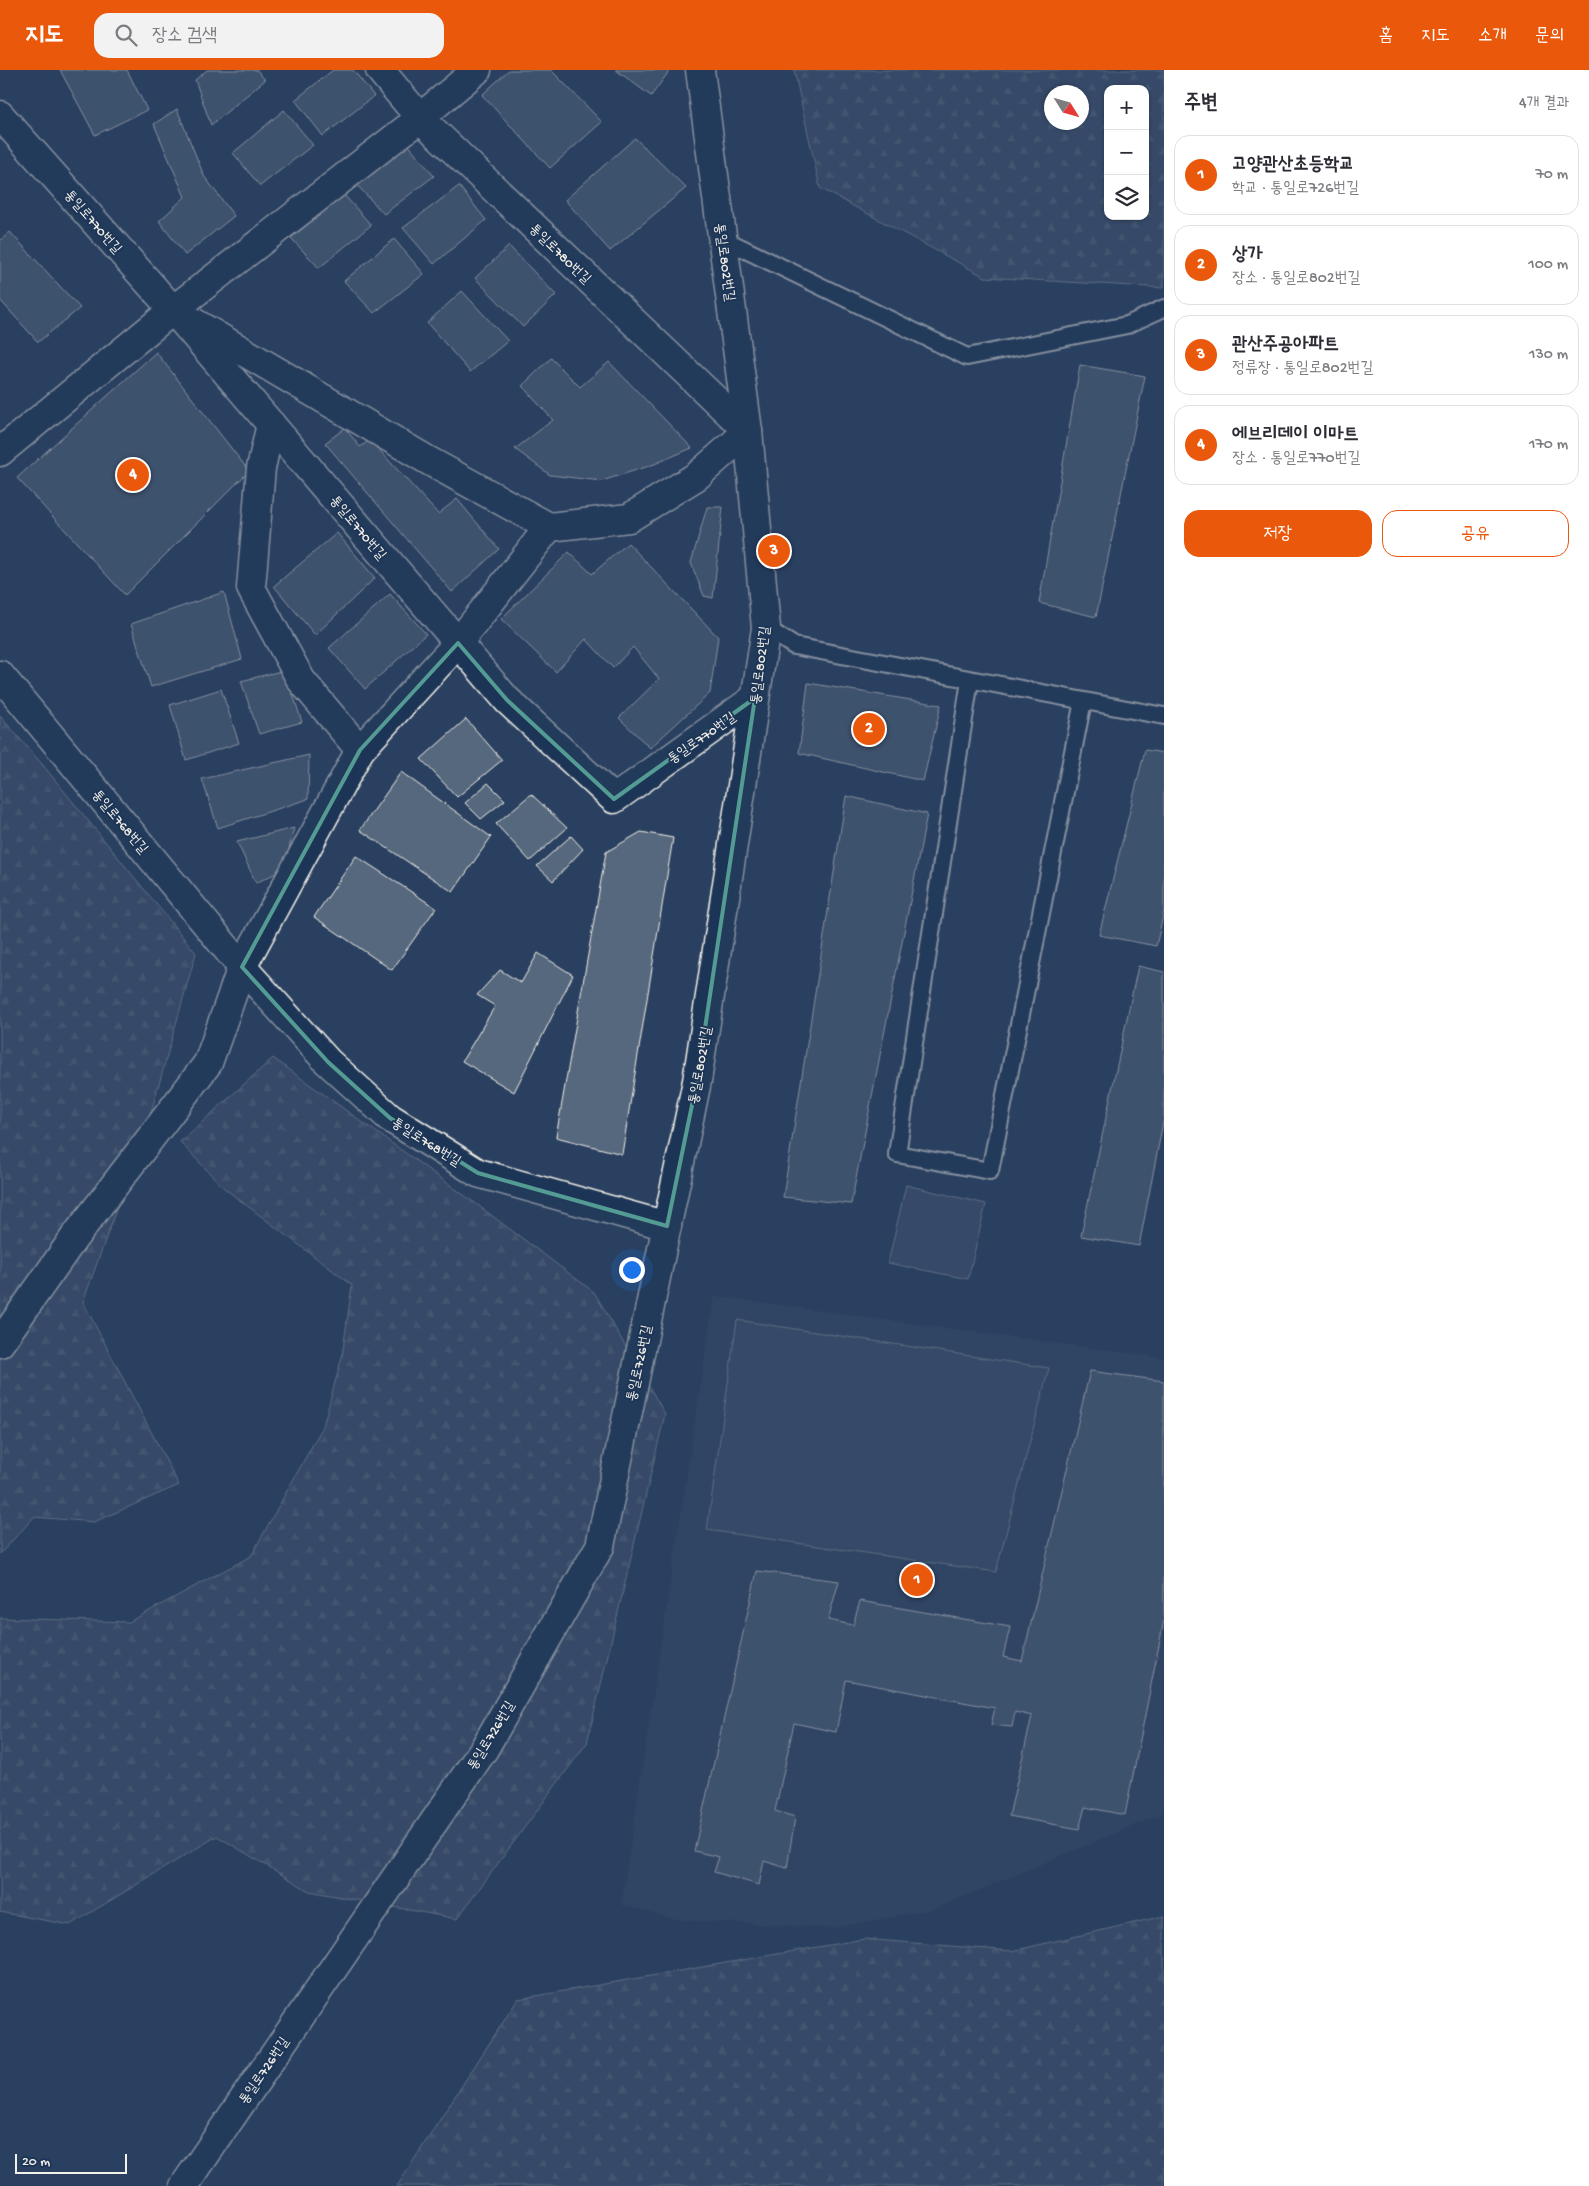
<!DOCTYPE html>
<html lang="ko">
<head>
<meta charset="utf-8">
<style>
	:root { --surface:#fff; --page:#f2f2f3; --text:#2b2b33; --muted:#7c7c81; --line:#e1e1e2; --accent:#ea580c }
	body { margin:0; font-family:"Gochi Hand","Poor Story",sans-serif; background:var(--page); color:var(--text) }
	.controls { position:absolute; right:15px; top:15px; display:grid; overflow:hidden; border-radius:10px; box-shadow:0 1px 4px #0004 }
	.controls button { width:45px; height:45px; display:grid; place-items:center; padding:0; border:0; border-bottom:1px solid var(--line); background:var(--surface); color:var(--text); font:25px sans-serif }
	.compass { position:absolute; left:1044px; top:15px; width:45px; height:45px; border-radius:50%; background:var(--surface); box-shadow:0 1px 4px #0004; rotate:127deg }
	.scale { position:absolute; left:15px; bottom:12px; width:112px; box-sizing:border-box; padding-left:5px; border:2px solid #f4f1e8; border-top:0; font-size:14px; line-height:18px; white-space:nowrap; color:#f4f1e8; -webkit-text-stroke:4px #1d3557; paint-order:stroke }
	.you { position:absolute; left:631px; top:1199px; width:18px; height:18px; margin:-12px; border:4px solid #fff; border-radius:50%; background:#1a73e8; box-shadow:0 0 0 8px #1a73e833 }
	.badge { display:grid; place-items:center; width:32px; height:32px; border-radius:50%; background:var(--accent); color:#fff; font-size:16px; font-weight:700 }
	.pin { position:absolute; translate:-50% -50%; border:2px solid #fff; box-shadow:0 1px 5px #0006 }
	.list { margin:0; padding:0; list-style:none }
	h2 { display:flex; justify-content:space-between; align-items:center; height:65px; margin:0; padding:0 20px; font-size:21px }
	h2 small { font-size:16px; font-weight:400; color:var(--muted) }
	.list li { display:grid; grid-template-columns:32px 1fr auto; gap:15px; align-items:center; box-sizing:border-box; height:80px; margin:0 10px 10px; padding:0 10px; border:1px solid var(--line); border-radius:15px }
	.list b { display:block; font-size:19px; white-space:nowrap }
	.list p { margin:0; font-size:16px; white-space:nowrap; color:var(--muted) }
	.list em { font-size:16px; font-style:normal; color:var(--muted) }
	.actions { display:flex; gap:10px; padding:15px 20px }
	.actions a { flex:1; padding:11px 0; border:1px solid var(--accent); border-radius:15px; text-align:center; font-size:18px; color:var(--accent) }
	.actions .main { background:var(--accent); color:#fff }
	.icon { flex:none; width:28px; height:28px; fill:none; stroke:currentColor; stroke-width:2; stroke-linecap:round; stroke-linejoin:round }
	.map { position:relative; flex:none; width:1164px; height:2116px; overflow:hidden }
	header { display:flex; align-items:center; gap:30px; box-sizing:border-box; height:70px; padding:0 25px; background:var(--accent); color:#fff }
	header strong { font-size:24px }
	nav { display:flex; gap:28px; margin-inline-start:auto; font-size:18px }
	.search { width:350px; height:45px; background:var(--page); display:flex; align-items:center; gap:12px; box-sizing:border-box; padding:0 18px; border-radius:15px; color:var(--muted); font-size:19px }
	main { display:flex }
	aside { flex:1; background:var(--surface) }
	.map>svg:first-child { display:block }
</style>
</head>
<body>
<header>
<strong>지도</strong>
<div class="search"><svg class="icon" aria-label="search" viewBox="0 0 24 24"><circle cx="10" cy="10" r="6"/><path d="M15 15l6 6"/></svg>장소 검색</div>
<nav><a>홈</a><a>지도</a><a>소개</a><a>문의</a></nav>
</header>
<main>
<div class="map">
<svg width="1164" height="2116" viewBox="0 0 1164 2116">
	<defs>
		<pattern id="forest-firs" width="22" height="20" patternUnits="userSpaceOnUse" patternTransform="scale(1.25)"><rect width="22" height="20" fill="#445771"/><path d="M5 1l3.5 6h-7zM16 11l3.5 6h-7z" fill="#607085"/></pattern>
	</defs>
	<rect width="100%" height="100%" fill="#2a4060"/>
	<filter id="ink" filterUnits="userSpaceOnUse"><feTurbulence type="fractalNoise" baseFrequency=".02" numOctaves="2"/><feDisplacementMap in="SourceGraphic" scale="10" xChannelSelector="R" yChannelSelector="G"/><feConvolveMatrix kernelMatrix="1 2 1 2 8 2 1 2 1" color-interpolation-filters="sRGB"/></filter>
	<g filter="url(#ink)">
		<!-- built -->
		<path fill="#374c69" d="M714,1226L1164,1288V1733L1162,1744L934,1839L834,1858L679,1850L621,1835Z"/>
		<!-- green -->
		<g fill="#445771" stroke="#9ca4ac">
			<path d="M906,1115L986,1134L968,1209L888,1193Z"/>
			<path d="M737,1250L1049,1298L996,1502L707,1460Z"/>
		</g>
		<!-- forest -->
		<g fill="url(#forest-firs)" stroke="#9ca4ac" fill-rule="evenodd">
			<path d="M794,0H1164V218L985,207L820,118ZM1108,19H1145V146H1108ZM1082,22V52H1052V22Z"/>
			<path d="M0,646L42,694L196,883L150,1046L83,1232L179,1415L94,1452L34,1447L0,1484Z"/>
			<path d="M273,988L475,1133L594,1222L665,1344L587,1673L457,1849L309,1821L217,1766L70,1855L0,1842V1548L129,1552L251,1486L323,1356L342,1287L352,1215L225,1119L180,1072Z"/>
			<path d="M1164,1846V2116H397L518,1929L864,1869L1012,1881Z"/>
		</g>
		<!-- building -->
		<g fill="#56677d" stroke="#f4f1e8">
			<path d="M60,0H127L147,40L95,65Z"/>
			<path d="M207,0H257L265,10L211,55L195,10Z"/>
			<path d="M333,0H353L374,26L323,66L295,30Z"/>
			<path d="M509,0H551L602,52L550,98L482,25Z"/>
			<path d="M616,0H670L651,26Z"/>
			<path d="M177,39L204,106L234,146L185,185L159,151L185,127L154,54Z"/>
			<path d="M284,40L313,75L260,116L233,83Z"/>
			<path d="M635,68L686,118L610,181L565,130Z"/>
			<path d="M407,73L434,106L384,144L356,114Z"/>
			<path d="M459,116L486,150L434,194L403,158Z"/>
			<path d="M344,125L371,155L319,198L291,168Z"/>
			<path d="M10,162L80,238L38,272L0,230V171Z"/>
			<path d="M394,169L424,204L374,243L344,211Z"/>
			<path d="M509,176L556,225L523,257L475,208Z"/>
			<path d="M462,221L508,271L470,302L427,253Z"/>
			<path d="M156,282L249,401L125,525L17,408Z"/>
			<path d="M551,288L580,317L609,292L692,378L652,395L602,411L550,405L515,379L553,350L522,316Z"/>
			<path d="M1080,295L1145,306L1096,547L1039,533Z"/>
			<path d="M345,358L360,377L370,370L438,444L457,429L499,479L452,522L325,373Z"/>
			<path d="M707,437H723L713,528L704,526L691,493Z"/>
			<path d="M337,463L375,508L315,565L274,516Z"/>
			<path d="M628,473L718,567L710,623L650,678L619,648L659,609L633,577L613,598L586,569L556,602L501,549L569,482L592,504Z"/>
			<path d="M224,522L242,589L151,617L131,554Z"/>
			<path d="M390,524L426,564L365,619L329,578Z"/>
			<path d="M285,600L302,652L259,664L241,611Z"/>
			<path d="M808,613L941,635L923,711L799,683Z"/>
			<path d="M221,619L239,673L186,690L170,635Z"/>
			<path d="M466,649L502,690L457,727L421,689Z"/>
			<path d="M1145,680L1164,683V841L1156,876L1099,865Z"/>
			<path d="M309,685L308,729L218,758L202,709Z"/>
			<path d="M401,702L491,767L453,822L360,760Z"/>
			<path d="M488,713L505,730L481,749L465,733Z"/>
			<path d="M531,724L567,758L530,791L496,754Z"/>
			<path d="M846,726L927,744L851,1134L783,1127Z"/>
			<path d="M294,758L284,799L256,813L237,772Z"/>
			<path d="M641,762L673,768L622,1084L556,1067L606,782Z"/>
			<path d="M571,766L583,779L553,811L537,796Z"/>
			<path d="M356,786L436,838L392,900L314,847Z"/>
			<path d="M538,883L573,905L514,1022L462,991L495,936L477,925L500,900L521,913Z"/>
			<path d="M1138,896L1164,902V1047L1139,1176L1081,1166Z"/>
			<path d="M1090,1301L1164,1311V1550L1125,1745L1085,1737L1079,1759L1009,1746L1032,1646L1015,1642L1012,1657L991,1655L995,1638L846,1610L836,1662L794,1653L775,1741L795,1747L787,1798L764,1791L759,1815L714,1802L719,1787L694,1781L757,1501L839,1511L828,1550L853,1555L860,1531L1010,1557L1003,1587L1022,1591Z"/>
		</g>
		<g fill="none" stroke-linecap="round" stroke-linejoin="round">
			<defs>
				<g id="lane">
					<path d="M723,169L967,287L1127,255L1164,238"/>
					<path d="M766,558L794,576L1164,646"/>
					<path d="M970,610L897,1084L990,1101L1083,631"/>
				</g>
				<g id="street">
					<path d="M0,45L173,240L507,630L614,729L755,628"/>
					<path d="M173,240L429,391L549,457L629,448L697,406L748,361L420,48L380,0"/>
					<path d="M271,354L261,398L251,518L301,610L360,680"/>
					<path d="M0,382L173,240L410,56L477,0"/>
					<path d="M0,1273L74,1168L208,993L242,897L360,680L458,573L549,457"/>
				</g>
				<g id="secondary">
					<path d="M0,605L242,897L328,992L390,1048L478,1103L667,1156"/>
					<path d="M184,2116L484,1679L600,1476L697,1011L766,558L748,361L700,0"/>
				</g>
			</defs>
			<!-- lane casing -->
			<use href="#lane" stroke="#f4f1e8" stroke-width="20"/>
			<!-- street casing -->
			<use href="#street" stroke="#f4f1e8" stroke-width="31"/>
			<!-- secondary casing -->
			<use href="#secondary" stroke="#f4f1e8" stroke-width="31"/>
			<!-- lane -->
			<use href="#lane" stroke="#1d3557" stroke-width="16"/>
			<!-- street -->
			<use href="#street" stroke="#1d3557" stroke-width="28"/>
			<!-- secondary -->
			<use href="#secondary" stroke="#1d3557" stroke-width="28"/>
		</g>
	</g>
	<!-- marked area -->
	<path d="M0 0H1164V2116H0ZM458,573L507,630L614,729L755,628L697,1011L667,1156L478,1103L390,1048L328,992L242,897L360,680Z" fill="#2a4060" fill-opacity=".55" fill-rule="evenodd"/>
	<path fill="none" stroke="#549b93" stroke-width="4" stroke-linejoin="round" d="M458,573L507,630L614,729L755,628L697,1011L667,1156L478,1103L390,1048L328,992L242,897L360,680Z"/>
	<g text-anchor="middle" stroke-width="4" stroke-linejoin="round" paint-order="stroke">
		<!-- street labels -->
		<g font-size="14" fill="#f4f1e8" stroke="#1d3557">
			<text transform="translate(94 151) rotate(49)" y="5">통일로770번길</text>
			<text transform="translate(561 183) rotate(44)" y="5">통일로780번길</text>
			<text transform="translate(726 192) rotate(82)" y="5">통일로802번길</text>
			<text transform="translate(359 457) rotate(50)" y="5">통일로770번길</text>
			<text transform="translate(759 595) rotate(-83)" y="5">통일로802번길</text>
			<text transform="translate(701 667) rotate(-35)" y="5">통일로770번길</text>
			<text transform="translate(121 751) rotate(50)" y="5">통일로768번길</text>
			<text transform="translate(699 995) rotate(-80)" y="5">통일로802번길</text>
			<text transform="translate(427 1071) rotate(32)" y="5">통일로768번길</text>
			<text transform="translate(638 1293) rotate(-78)" y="5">통일로726번길</text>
			<text transform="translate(490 1665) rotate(-59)" y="5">통일로726번길</text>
			<text transform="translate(263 2000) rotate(-56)" y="5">통일로726번길</text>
		</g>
	</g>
</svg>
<div class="controls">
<button>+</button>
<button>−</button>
<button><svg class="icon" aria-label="layers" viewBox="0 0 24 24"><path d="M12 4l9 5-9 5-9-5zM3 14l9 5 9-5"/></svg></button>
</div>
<svg class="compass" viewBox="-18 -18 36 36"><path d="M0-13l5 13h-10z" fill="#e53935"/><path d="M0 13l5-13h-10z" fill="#7c7c81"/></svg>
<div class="scale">20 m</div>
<div class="you"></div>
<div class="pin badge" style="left:917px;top:1510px">1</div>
<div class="pin badge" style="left:869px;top:659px">2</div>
<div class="pin badge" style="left:774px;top:481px">3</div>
<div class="pin badge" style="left:133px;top:405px">4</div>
</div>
<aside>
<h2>주변<small>4개 결과</small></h2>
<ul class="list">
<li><span class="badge">1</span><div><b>고양관산초등학교</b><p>학교 · 통일로726번길</p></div><em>70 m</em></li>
<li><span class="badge">2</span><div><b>상가</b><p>장소 · 통일로802번길</p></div><em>100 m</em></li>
<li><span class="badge">3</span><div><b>관산주공아파트</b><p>정류장 · 통일로802번길</p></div><em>130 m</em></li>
<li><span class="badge">4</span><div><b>에브리데이 이마트</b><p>장소 · 통일로770번길</p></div><em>170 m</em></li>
</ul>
<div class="actions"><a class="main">저장</a><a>공유</a></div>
</aside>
</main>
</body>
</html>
